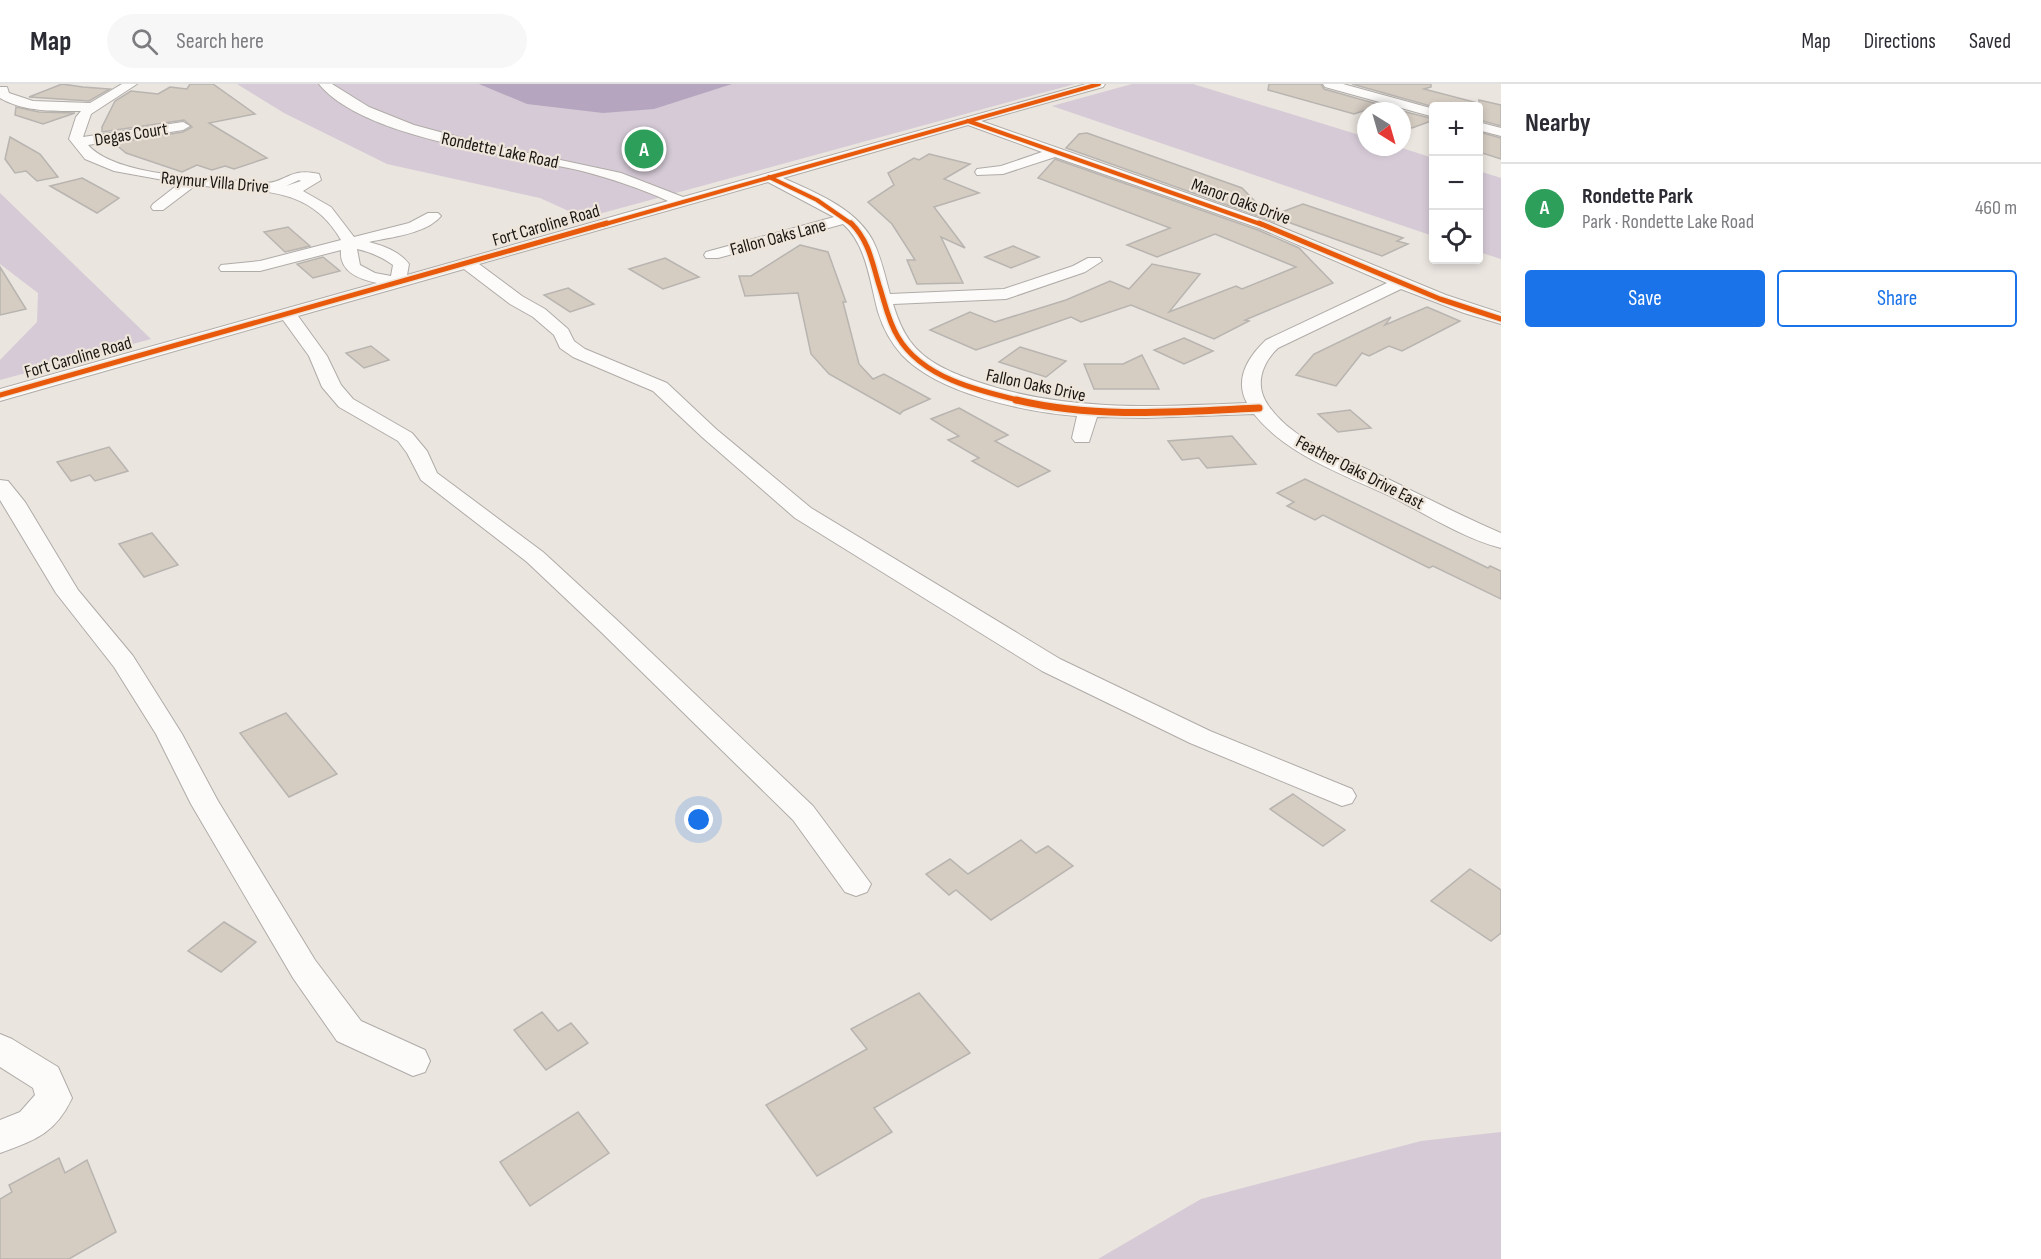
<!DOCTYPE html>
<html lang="en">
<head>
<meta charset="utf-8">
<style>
	:root { --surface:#fff; --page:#f7f7f7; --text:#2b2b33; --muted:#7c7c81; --line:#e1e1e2; --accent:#1a73e8 }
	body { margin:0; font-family:"Sofia Sans Condensed",sans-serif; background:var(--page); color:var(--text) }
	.controls { position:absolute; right:18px; top:18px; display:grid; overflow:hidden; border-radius:6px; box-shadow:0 3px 9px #0003 }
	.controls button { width:54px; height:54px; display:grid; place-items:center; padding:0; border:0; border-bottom:2px solid var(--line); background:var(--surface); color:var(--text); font:30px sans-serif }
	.compass { position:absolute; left:1357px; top:18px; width:54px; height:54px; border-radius:50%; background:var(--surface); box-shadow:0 3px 9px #0003; rotate:143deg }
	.you { position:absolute; left:699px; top:736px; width:21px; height:21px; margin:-15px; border:4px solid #fff; border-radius:50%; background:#1a73e8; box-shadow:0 0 0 9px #1a73e833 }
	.badge { display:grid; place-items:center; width:39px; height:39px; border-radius:50%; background:var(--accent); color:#fff; font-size:20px; font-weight:700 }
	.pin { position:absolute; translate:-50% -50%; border:3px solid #fff; box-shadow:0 2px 6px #0006 }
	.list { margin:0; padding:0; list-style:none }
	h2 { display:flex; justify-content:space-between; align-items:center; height:78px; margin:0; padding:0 24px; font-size:26px }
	h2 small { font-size:20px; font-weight:400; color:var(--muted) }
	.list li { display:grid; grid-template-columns:39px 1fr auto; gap:18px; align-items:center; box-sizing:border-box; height:90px; padding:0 24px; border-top:2px solid var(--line) }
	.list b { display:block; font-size:22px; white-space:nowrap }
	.list p { margin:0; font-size:20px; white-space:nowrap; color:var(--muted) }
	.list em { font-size:20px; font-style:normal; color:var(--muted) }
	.actions { display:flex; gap:12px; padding:18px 24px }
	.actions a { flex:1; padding:14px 0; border:2px solid var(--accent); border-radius:6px; text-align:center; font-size:21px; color:var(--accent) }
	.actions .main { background:var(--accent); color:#fff }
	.icon { flex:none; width:33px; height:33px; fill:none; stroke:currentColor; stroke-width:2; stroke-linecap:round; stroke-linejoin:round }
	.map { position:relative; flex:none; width:1501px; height:1175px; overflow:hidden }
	header { display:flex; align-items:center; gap:36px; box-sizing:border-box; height:84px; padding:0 30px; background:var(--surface); border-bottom:2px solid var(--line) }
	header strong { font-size:28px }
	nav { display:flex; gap:33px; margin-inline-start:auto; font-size:21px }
	.search { width:420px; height:54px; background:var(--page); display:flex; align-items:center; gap:15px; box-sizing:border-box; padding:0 21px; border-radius:33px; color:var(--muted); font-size:22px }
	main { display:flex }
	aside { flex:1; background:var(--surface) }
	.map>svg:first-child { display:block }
</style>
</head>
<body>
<header>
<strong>Map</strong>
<div class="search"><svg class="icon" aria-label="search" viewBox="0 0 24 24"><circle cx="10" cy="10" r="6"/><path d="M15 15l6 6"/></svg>Search here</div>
<nav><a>Map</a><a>Directions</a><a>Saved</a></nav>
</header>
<main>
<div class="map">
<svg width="1501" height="1175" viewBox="0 0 1501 1175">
	<rect width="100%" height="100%" fill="#eae5df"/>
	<!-- green -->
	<g fill="#d5cad6">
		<path d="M237,0H1075L584,134L540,114L387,80L284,29Z"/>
		<path d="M1132,0H1193L1366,53V63H1399L1433,74V152L1052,22Z"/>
		<path d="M1479,87L1501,94V175L1479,168Z"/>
		<path d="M0,109L151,255L0,296V276L37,238L38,209L0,180Z"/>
		<path d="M1501,1048V1175H1098L1201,1115L1421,1057Z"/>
	</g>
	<!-- water -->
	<path fill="#b6a5be" d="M479,0H732L654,25L603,29L527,20Z"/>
	<!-- building -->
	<g fill="#d5ccc2" stroke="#b8b4b0" stroke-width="1.5">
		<path d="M62,0L83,3L110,5L89,17L29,13Z"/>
		<path d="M190,0H213L255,30L209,39L267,74L234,85L225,82L212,86L197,81L182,88L126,69L114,59L183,48L192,43L184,36L102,48V43L115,17L131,7L158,10L170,3L187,5Z"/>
		<path d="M1269,0H1321L1324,5L1381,21L1354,30L1268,6Z"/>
		<path d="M1352,0H1431V3L1424,5L1478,19L1469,22L1434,23Z"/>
		<path d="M1479,16L1501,21V42L1479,36Z"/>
		<path d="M16,23L39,28L75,29L43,40L15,31Z"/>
		<path d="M1402,27L1434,35V36L1412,44L1402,41Z"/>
		<path d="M1479,48L1501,54V75L1479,68Z"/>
		<path d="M1087,49L1242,104L1275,138L1066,64L1079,50Z"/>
		<path d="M10,53L40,70L58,93L37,97L26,87L15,89L5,75Z"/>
		<path d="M929,70L970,80L944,95L979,109L934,123L965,164L941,153L963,199L917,200L907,176H915L892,140L868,118L894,101L888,89L914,74L919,76Z"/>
		<path d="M1055,75L1258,146L1299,164L1333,199L1245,236L1249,237L1214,255L1131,221L1081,238L1071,233L976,266L930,246L970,228L995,238L1066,216L1110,197L1129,205L1152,180L1200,190L1169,228L1236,202L1242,205L1296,183L1215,150L1157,173L1127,161L1170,144L1038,94Z"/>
		<path d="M82,94L119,114L97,129L50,102Z"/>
		<path d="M1303,120L1403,154L1397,157L1408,160L1382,172L1271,132Z"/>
		<path d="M288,143L310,162L285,168L264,148Z"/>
		<path d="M800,161L828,168L846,218H843L859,280L873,295L884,290L930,315L903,327L900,330L829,290L811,270L798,209L745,212L739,192H751Z"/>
		<path d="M1013,162L1039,173L1011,184L985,173Z"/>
		<path d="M323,173L340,187L313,194L297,180Z"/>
		<path d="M665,174L699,193L663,205L629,185Z"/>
		<path d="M0,183L26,225L0,231Z"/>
		<path d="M568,204L594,220L570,228L544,211Z"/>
		<path d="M1427,223L1460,237L1402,267L1389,262L1369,272L1362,269L1336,302L1296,291L1314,270L1391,233L1385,241Z"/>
		<path d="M1184,254L1213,267L1184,280L1154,266Z"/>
		<path d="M371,262L389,276L364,284L346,269Z"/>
		<path d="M1020,263L1066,277L1046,293L999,278Z"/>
		<path d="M1142,271L1159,305H1094L1084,280H1123Z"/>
		<path d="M959,324L1008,351L995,357L1050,387L1018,403L972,377L979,374L948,356L959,352L931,335Z"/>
		<path d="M1350,326L1371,344L1338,348L1318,330Z"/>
		<path d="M1232,352L1256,380L1207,384L1199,374L1182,376L1168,357Z"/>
		<path d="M109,363L128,387L95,397L90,391L71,397L57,378Z"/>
		<path d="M1305,395L1488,484L1490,482L1501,487V515L1433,482L1429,484L1323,431L1315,436L1287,422L1294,418L1277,409Z"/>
		<path d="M152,449L178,481L144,493L119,460Z"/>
		<path d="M286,629L337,690L289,713L240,649Z"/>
		<path d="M1293,710L1345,746L1323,762L1270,725Z"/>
		<path d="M1021,756L1036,769L1048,762L1073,782L991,836L956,806L949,811L926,790L950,775L968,790Z"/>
		<path d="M1470,785L1501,806V849L1491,857L1431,817Z"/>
		<path d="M224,838L256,858L221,888L188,867Z"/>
		<path d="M919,909L970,969L874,1024L892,1048L817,1092L766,1021L867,965L851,945Z"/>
		<path d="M542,928L558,947L571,939L588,959L546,986L514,946Z"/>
		<path d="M578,1028L609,1069L530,1122L500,1078Z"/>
		<path d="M59,1074L65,1089L87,1076L116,1148L69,1175H0V1115L12,1108L9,1101Z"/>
	</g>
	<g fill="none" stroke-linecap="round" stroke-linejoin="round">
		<defs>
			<g id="minor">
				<path d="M122,0H137L91,30L83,53L183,38L190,42L183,46L88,61C114,90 191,93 229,96C241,97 254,100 266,99C287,98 290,83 319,90L321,96L303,107L331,123L354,153L409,139L428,129H438L441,132C426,150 391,153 369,158C384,162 399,167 409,180L407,191L668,117C640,104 612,95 582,87C513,71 364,55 319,0H332L369,23L414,41L477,58L621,89L683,113L1086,0H1105L1103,3L981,37L1269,138L1446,211L1501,229V240L1464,229L1401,205L1278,264C1262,279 1254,301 1268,321C1293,358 1346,375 1384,393C1423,412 1461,432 1501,449V464C1466,455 1432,434 1400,417C1352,393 1289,374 1254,330L1145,334L1097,333L1089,358H1075L1072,354L1077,332C1025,328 939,310 902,271C891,259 883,244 878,228C870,199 867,161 843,140L718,174H706L704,171L706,168L834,133L768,98L479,180L522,212L545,225L568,245L574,257L585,265L667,299L716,345L811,424L1060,575L1210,647L1352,705L1356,712L1352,719L1342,722L1190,659L1042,587L795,434L702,353L653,307L573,273L560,264L554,251L533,233L510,220L464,185L298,232L327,272L341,301L353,315L412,349L427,367L437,389L543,468L618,537L813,722L871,800L867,808L856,812L845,808L793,736L600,547L527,478L421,396L407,369L398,357L339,323L322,303L309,272L283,236L0,317V305L377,199C359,195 339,188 341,166L260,187H221L219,184L221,181L260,177L341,156C308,98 253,109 196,101L163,126H153L151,123L153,120L180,99L114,87L85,75L69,55L76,33L81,27C54,27 24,28 0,14V3H7L9,9L33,17L90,19ZM968,41L1042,68L1001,82L977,85L975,88L977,91L1003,90L1055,73L1259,144L1387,199L1266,256C1248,273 1234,295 1247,319C1155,323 1063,328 975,297C952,289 925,278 910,257C902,246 897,233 893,220L1006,215L1085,188L1102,177L1100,174H1088L1073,182L1004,205L890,210C885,192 881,173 873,157C856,124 814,108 783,94ZM299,96L301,97L286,102ZM357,165C370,168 382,173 393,181L391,192L375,189L360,181Z"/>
				<path d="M1323,0H1343L1434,25V33L1325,3Z"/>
				<path d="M1478,38L1501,44V52L1478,46Z"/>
				<path d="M0,396L8,397L25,418L78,506L133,572L182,650L218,717L315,876L361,937L425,966L430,977L425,988L413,992L337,957L293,894L191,720L156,650L114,583L56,509L0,416Z"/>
				<path d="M0,950L12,955L58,983L72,1014C55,1050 35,1056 0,1069V1036L20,1028L35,1011L33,1004L0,983Z"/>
			</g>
		</defs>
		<!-- minor casing -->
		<use href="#minor" stroke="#afaba7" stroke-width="2"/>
		<!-- minor -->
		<use href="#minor" fill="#fcfbfa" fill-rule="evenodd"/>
		<defs>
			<g id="cycleway-far2">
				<path d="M968,37L1263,141"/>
				<path d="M769,93L817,116L853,141"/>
				<path d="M602,141L1099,0"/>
			</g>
			<g id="cycleway-far1">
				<path d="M851,139C869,157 872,178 879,201C885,219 888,237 898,253C922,294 979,307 1022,317"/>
				<path d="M1259,139L1440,215L1501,235"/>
				<path d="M0,311L607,139"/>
			</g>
			<path id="cycleway" d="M1016,316C1095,335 1178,328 1259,324"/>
		</defs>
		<!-- cycleway-far2 casing -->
		<use href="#cycleway-far2" stroke="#eee5db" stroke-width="6"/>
		<!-- cycleway-far1 casing -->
		<use href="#cycleway-far1" stroke="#eee5db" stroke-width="8"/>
		<!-- cycleway casing -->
		<use href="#cycleway" stroke="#eee5db" stroke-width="10"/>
		<!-- cycleway-far2 -->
		<use href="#cycleway-far2" stroke="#e8590c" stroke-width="4"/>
		<!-- cycleway-far1 -->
		<use href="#cycleway-far1" stroke="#e8590c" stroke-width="5"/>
		<!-- cycleway -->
		<use href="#cycleway" stroke="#e8590c" stroke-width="7"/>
	</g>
	<g text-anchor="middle" stroke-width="4.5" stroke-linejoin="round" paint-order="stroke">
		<!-- far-street labels -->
		<g font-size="18" fill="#1a1713" stroke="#eee5db">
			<text transform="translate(131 50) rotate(-9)" y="6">Degas Court</text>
			<text transform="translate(500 66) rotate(12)" y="6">Rondette Lake Road</text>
			<text transform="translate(215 98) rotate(5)" y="6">Raymur Villa Drive</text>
			<text transform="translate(1241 117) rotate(20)" y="6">Manor Oaks Drive</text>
			<text transform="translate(546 141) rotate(-16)" y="6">Fort Caroline Road</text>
			<text transform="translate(778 153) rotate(-15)" y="6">Fallon Oaks Lane</text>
			<text transform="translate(78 273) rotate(-16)" y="6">Fort Caroline Road</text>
			<text transform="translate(1036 301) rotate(12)" y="6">Fallon Oaks Drive</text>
			<text transform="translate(1360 388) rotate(27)" y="6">Feather Oaks Drive East</text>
		</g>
	</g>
</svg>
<div class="controls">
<button>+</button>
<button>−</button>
<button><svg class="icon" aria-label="locate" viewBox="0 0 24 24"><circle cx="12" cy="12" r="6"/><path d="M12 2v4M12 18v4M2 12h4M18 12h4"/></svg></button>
</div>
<svg class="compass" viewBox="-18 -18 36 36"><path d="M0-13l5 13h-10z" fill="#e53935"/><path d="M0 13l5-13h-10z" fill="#7c7c81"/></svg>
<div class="you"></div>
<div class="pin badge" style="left:644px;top:65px;background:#2e9e5b">A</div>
</div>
<aside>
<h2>Nearby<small></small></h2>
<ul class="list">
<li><span class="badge" style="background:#2e9e5b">A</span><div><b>Rondette Park</b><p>Park · Rondette Lake Road</p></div><em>460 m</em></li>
</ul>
<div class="actions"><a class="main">Save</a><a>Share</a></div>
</aside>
</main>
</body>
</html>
